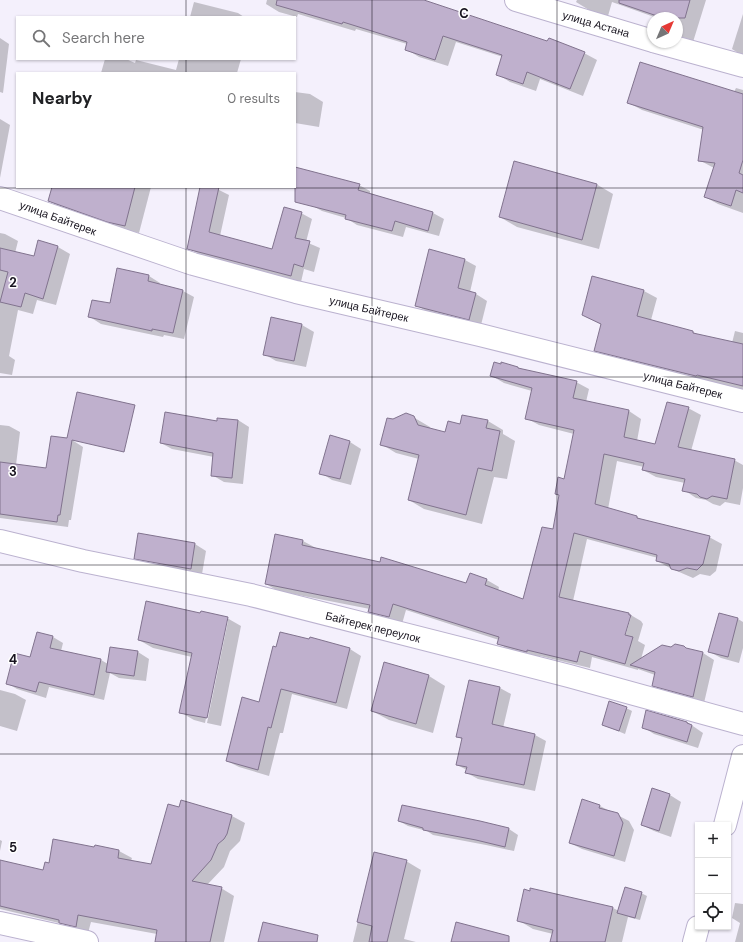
<!DOCTYPE html>
<html lang="en">
<head>
<meta charset="utf-8">
<style>
	:root { --surface:#fff; --page:#f6f6f6; --text:#202124; --muted:#757577; --line:#e0e0e0 }
	body { margin:0; font-family:"DM Sans",sans-serif; background:var(--page); color:var(--text) }
	.controls { position:absolute; right:12px; bottom:12px; display:grid; overflow:hidden; border-radius:0px; box-shadow:0 1px 3px #0004 }
	.controls button { width:36px; height:36px; display:grid; place-items:center; padding:0; border:0; border-bottom:1px solid var(--line); background:var(--surface); color:var(--text); font:20px sans-serif }
	.compass { position:absolute; left:647px; top:12px; width:36px; height:36px; border-radius:50%; background:var(--surface); box-shadow:0 1px 3px #0004; rotate:44deg }
	.list { margin:0; padding:0; list-style:none }
	h2 { display:flex; justify-content:space-between; align-items:center; height:52px; margin:0; padding:0 16px; font-size:17px }
	h2 small { font-size:13px; font-weight:400; color:var(--muted) }
	.icon { flex:none; width:22px; height:22px; fill:none; stroke:currentColor; stroke-width:2; stroke-linecap:round; stroke-linejoin:round }
	.map { position:relative; flex:none; width:743px; height:942px; overflow:hidden }
	.search { position:absolute; background:var(--surface); box-shadow:0 1px 3px #0004; left:16px; top:16px; width:280px; height:44px; display:flex; align-items:center; gap:10px; box-sizing:border-box; padding:0 14px; border-radius:0px; color:var(--muted); font-size:15px }
	.panel { position:absolute; background:var(--surface); box-shadow:0 1px 3px #0004; left:16px; top:72px; width:280px; height:116px; border-radius:0px }
	.map>svg:first-child { display:block }
</style>
</head>
<body>
<div class="map">
<svg width="743" height="942" viewBox="0 0 743 942">
	<rect width="100%" height="100%" fill="#f4f0fc"/>
	<!-- shadow -->
	<g fill="#0003" fill-rule="evenodd">
		<path d="M267,0H409L584,53L597,60L583,96L540,79L536,91L510,82L497,74L503,57L456,42L448,66L419,57L406,49L407,44L356,29L355,31L298,14L297,17L279,12L266,4Z"/>
		<path d="M577,0H706L693,42L677,36V18H657L612,2L608,16L589,10L576,2Z"/>
		<path d="M194,2L238,13L244,17H190Z"/>
		<path d="M743,14V56L732,49Z"/>
		<path d="M0,38L9,44L3,93L0,92Z"/>
		<path d="M105,59H126L135,63L136,60L176,70L179,59H241L237,73H101Z"/>
		<path d="M736,88L743,90V213L718,204L705,197L714,168L699,160L704,130L642,110L629,103L734,92Z"/>
		<path d="M295,92L310,94L323,102L319,127L295,123Z"/>
		<path d="M0,119L10,125L0,178Z"/>
		<path d="M596,184L613,194L599,249L517,227L500,217Z"/>
		<path d="M359,185L370,191V194L433,213L444,219L439,236L406,227L403,237L357,225L346,218L322,211L311,205Z"/>
		<path d="M55,187H151L139,233L122,229L63,209L49,201Z"/>
		<path d="M201,187H213L229,195L220,236L273,250L301,213L312,219L306,242L320,248L314,272L304,269L301,282L199,254L188,248Z"/>
		<path d="M0,233L5,234L18,241L15,253L35,257L39,241L58,247L70,254L56,305L37,300L33,314L18,310L9,356L15,360L12,375L0,373Z"/>
		<path d="M430,250L465,260L476,266L470,292L476,294L487,301L481,325L428,312L416,305Z"/>
		<path d="M149,276L160,283L159,285L183,291L194,297L184,339L164,335L163,337L101,324L90,317L111,305Z"/>
		<path d="M644,291L657,298L651,320L693,332L699,335L732,343L735,331L743,333V390L608,358L595,350L602,325L583,315Z"/>
		<path d="M272,318L302,325L314,332L306,367L276,361L264,354Z"/>
		<path d="M518,368L576,382L589,389L586,402L629,411L641,419L637,441L656,445L688,408L701,415L691,451L734,460L743,465V488L740,505L725,502L720,506L713,504L706,500L696,498L684,490L685,483L656,477L643,470L644,467L617,461L608,509L637,517L645,522L709,537L722,544L716,571L710,576L700,574L693,578L670,568L657,561L658,558L587,539L573,601L629,614L641,621L643,624L638,641L645,645L641,659L690,650L703,653L714,660L704,703L664,692L653,685L655,675L638,669V670L592,657L590,668L540,656V658L511,651L498,643L499,640L406,610L402,624L382,619L370,612V609L278,591L266,584L275,535L303,541L316,548L466,584L487,580L499,587L498,591L524,600L554,530L560,496L556,494L565,480L574,434L539,425L526,418L532,391L504,383L492,376ZM629,617H631L624,640L622,639Z"/>
		<path d="M463,416L488,421L503,430V434L515,441L507,479L494,477L482,524L424,509L409,500L419,459L396,453L381,444L393,420L413,417L430,427L431,430L446,434L461,425Z"/>
		<path d="M238,420L249,427L243,484L224,482L212,475L214,457L172,449L161,443Z"/>
		<path d="M0,425L9,426L20,432L16,465L47,469L52,437L72,440L83,447L71,520H69L68,527L0,518Z"/>
		<path d="M350,442L361,449L351,485L332,480L321,473Z"/>
		<path d="M139,535L195,544L206,551L202,574L147,565L135,558Z"/>
		<path d="M227,618L241,626L221,726L207,723L228,621H226L205,723L194,720L180,712L192,657L153,648L139,640Z"/>
		<path d="M738,619L743,622V648L739,663L721,658L710,652Z"/>
		<path d="M53,637L63,643L61,651L101,660L108,664L138,652L149,659L146,681L119,678L110,673L104,700L49,687L46,698L17,689L7,683Z"/>
		<path d="M310,638L350,649L361,656L347,709L292,694L283,733H280L269,776L239,767L227,761L260,703L277,648L310,641Z"/>
		<path d="M429,676L445,686L433,733L389,720L372,711Z"/>
		<path d="M500,688L511,694L503,728L535,735L546,741L535,791L478,779L467,773V770L457,765L463,740L457,736Z"/>
		<path d="M0,690L15,694L26,700L17,731L0,726Z"/>
		<path d="M626,708L632,711L625,734L603,725Z"/>
		<path d="M687,722L703,733L698,748L654,734L643,727Z"/>
		<path d="M653,790L670,795L681,802L671,837L654,831L642,825Z"/>
		<path d="M181,801L232,816L245,823L240,841L230,851L224,867L207,885L221,888L234,896L224,942H156L157,934L91,922L88,933L73,930L63,924L0,909V861L44,871L50,864L95,848L119,851L132,858L131,861L152,866L179,809Z"/>
		<path d="M600,806L629,821L634,830L625,862L582,849L570,843Z"/>
		<path d="M399,821L509,829L518,835L514,851L486,845L433,835L427,831L408,826Z"/>
		<path d="M0,840L2,841L0,851Z"/>
		<path d="M374,854L406,861L421,870L404,939L416,942H353Z"/>
		<path d="M641,893L647,896L640,920L628,917L622,942H554L553,934L533,929L518,920L613,908L619,911Z"/>
		<path d="M735,903L743,904V942H735L740,923L732,918Z"/>
	</g>
	<!-- building -->
	<g fill="#bfb0cd" stroke="#81738e">
		<path d="M277,0H424L547,41L549,38L585,52L570,89L527,72L523,84L496,75L502,55L443,36L435,60L405,50L407,42L343,22L342,24L276,5Z"/>
		<path d="M619,0H690L685,18H663L619,3Z"/>
		<path d="M640,62L743,94V160L739,173L743,175V193L736,190L731,206L704,197L715,163L698,161L703,127L627,103Z"/>
		<path d="M514,161L597,184L582,240L499,217Z"/>
		<path d="M295,167L360,184L358,190L433,212L428,231L395,221L392,231L345,219L346,215L295,202Z"/>
		<path d="M52,187H135L125,226L107,222L48,201Z"/>
		<path d="M200,187H219L209,232L272,249L284,207L302,212L295,238L310,241L303,267L294,264L291,276L187,249Z"/>
		<path d="M38,240L58,246L43,299L25,293L21,307L0,302L8,272L0,270V248L34,256Z"/>
		<path d="M429,249L465,259L458,288L476,293L469,320L415,306Z"/>
		<path d="M117,268L149,275L148,281L183,290L173,333L152,329V331L88,317L92,300L110,303Z"/>
		<path d="M592,276L644,290L637,316L693,331V333L743,344V386L697,375L696,376L594,351L601,324L582,315Z"/>
		<path d="M271,317L302,324L294,361L263,355Z"/>
		<path d="M494,362L501,364V362L518,367V368L577,381L573,398L629,410L624,437L655,444L667,402L689,407L678,447L735,459L727,499L712,496L707,499L700,497L697,494L682,491L685,479L642,470L644,463L604,454L595,504L637,516V518L710,536L703,564L697,570L687,568L679,571L671,569L669,564L656,561L657,555L574,533L559,597L629,613V615H631L625,635L633,637L625,664L580,651L577,662L527,650V652L497,644L499,637L393,604L389,617L368,612L370,605L265,584L275,534L303,540L302,545L380,562L381,557L466,583L470,573L487,579L485,585L523,599L542,527L553,529L559,495L555,494L558,477L564,479L574,430L525,419L532,388L490,376Z"/>
		<path d="M77,392L135,405L124,452L72,440L60,515H58L57,522L0,514V462L46,468L51,436L67,438Z"/>
		<path d="M165,412L217,421V418L238,420L232,478L211,476L213,453L160,443Z"/>
		<path d="M406,413L414,416L418,425L445,432L448,421L460,424L462,415L488,420L486,428L500,431L492,471L478,468L466,515L408,500L419,455L380,445L387,418L393,419Z"/>
		<path d="M330,435L350,441L340,479L319,474Z"/>
		<path d="M138,533L195,543L191,569L134,559Z"/>
		<path d="M146,601L200,613L201,611L228,617L207,718L179,713L192,653L138,640Z"/>
		<path d="M719,613L738,618L728,657L708,652Z"/>
		<path d="M37,632L53,636L50,648L101,659L94,695L39,682L36,692L6,684L14,653L30,657Z"/>
		<path d="M280,632L309,639L310,637L350,648L336,703L281,689L271,728L268,727L258,770L226,761L242,697L259,702L273,646L276,647Z"/>
		<path d="M675,644L684,646L686,648L703,652L693,697L652,686L655,672L630,665L662,645L671,647Z"/>
		<path d="M110,647L138,651L134,676L106,672Z"/>
		<path d="M384,662L429,675L416,724L371,711Z"/>
		<path d="M469,680L500,687L492,724L535,734L524,785L465,773L467,767L456,765L462,738L456,737Z"/>
		<path d="M609,701L627,707L619,731L602,725Z"/>
		<path d="M646,710L687,722V723L692,725L687,742L642,728Z"/>
		<path d="M652,788L670,794L659,831L641,825Z"/>
		<path d="M582,799L600,805L599,808L618,813L623,823L614,856L569,843Z"/>
		<path d="M181,800L232,815L227,834L224,839L218,844L211,860L192,881L222,887L210,942H155L157,930L78,915L76,927L59,923V920L0,906V860L43,870L45,862L49,863L53,839L94,847L95,845L119,850L118,858L151,864L168,804L179,807Z"/>
		<path d="M402,805L480,821L509,828L505,847L476,840L423,830V828L398,821Z"/>
		<path d="M374,852L407,860L387,942H369L372,926L357,922Z"/>
		<path d="M625,887L642,892L635,918L617,913Z"/>
		<path d="M530,888L613,907L605,942H550L553,930L517,921L524,889L530,891Z"/>
		<path d="M263,922L318,935L317,942H258Z"/>
		<path d="M456,922L509,936V942H451Z"/>
	</g>
	<g fill="none" stroke-linecap="round" stroke-linejoin="round">
		<defs>
			<g id="minor">
				<path d="M516,0L653,41"/>
				<path d="M656,42L743,66"/>
				<path d="M0,198L193,264L296,292L480,335L743,401"/>
				<path d="M0,541L83,561L251,595L569,676L743,724"/>
				<path d="M725,825L743,756"/>
				<path d="M0,923L87,942"/>
				<path d="M694,942L698,927"/>
			</g>
		</defs>
		<!-- minor casing -->
		<use href="#minor" stroke="#bbb2cf" stroke-width="24"/>
		<!-- minor -->
		<use href="#minor" stroke="#fff" stroke-width="22"/>
	</g>
	<!-- grid -->
	<path fill="none" stroke="#18141f" stroke-width="1" stroke-opacity="0.55" d="M186,0V17M372,0V942M557,0V942M186,59V73M186,187V942M0,188H743M0,377H743M0,565H743M0,754H743"/>
	<g text-anchor="middle" stroke-width="3" stroke-linejoin="round" paint-order="stroke">
		<!-- street labels -->
		<g font-size="11" fill="#18141f" stroke="#fff">
			<text transform="translate(596 24) rotate(16)" y="4">улица Астана</text>
			<text transform="translate(58 218) rotate(20)" y="4">улица Байтерек</text>
			<text transform="translate(369 309) rotate(13)" y="4">улица Байтерек</text>
			<text transform="translate(683 385) rotate(14)" y="4">улица Байтерек</text>
			<text transform="translate(373 627) rotate(14)" y="4">Байтерек переулок</text>
		</g>
	</g>
	<g font-size="13" text-anchor="middle" font-weight="bold" fill="#18141f" stroke="#fff" stroke-width="3" stroke-linejoin="round" paint-order="stroke">
		<text x="464" y="18">C</text>
		<text x="13" y="287">2</text>
		<text x="13" y="476">3</text>
		<text x="13" y="664">4</text>
		<text x="13" y="852">5</text>
	</g>
</svg>
<div class="controls">
<button>+</button>
<button>−</button>
<button><svg class="icon" aria-label="locate" viewBox="0 0 24 24"><circle cx="12" cy="12" r="6"/><path d="M12 2v4M12 18v4M2 12h4M18 12h4"/></svg></button>
</div>
<svg class="compass" viewBox="-18 -18 36 36"><path d="M0-13l5 13h-10z" fill="#e53935"/><path d="M0 13l5-13h-10z" fill="#757577"/></svg>
<div class="search"><svg class="icon" aria-label="search" viewBox="0 0 24 24"><circle cx="10" cy="10" r="6"/><path d="M15 15l6 6"/></svg>Search here</div>
<section class="panel">
<h2>Nearby<small>0 results</small></h2>
<ul class="list">
</ul>
</section>
</div>
</body>
</html>
